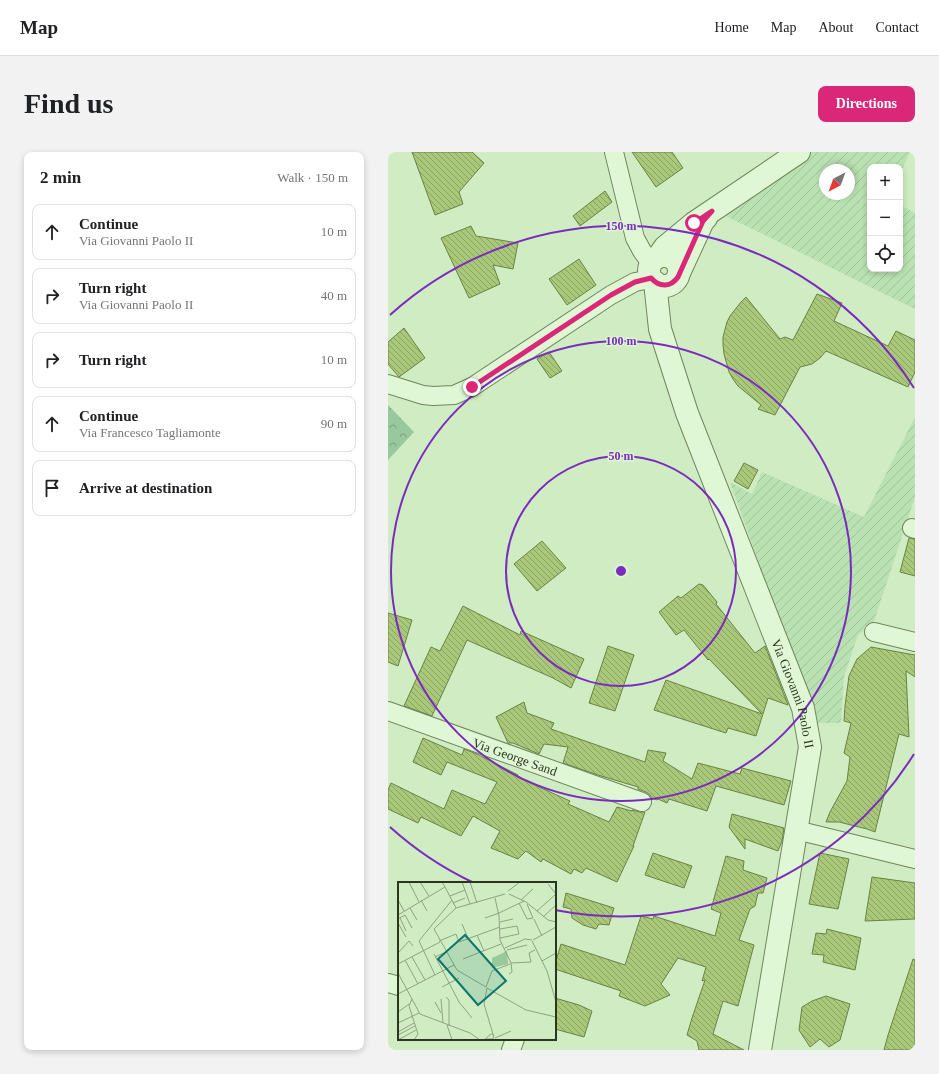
<!DOCTYPE html>
<html lang="en">
<head>
<meta charset="utf-8">
<style>
	:root { --surface:#fff; --page:#f2f2f2; --text:#202124; --muted:#757577; --line:#e0e0e0; --accent:#db2777 }
	body { margin:0; font-family:Georgia,serif; background:var(--page); color:var(--text) }
	.controls { position:absolute; right:12px; top:12px; display:grid; overflow:hidden; border-radius:8px; box-shadow:0 2px 6px #0003 }
	.controls button { width:36px; height:36px; display:grid; place-items:center; padding:0; border:0; border-bottom:1px solid var(--line); background:var(--surface); color:var(--text); font:20px sans-serif }
	.compass { position:absolute; left:431px; top:12px; width:36px; height:36px; border-radius:50%; background:var(--surface); box-shadow:0 2px 6px #0003; rotate:221deg }
	.stop { position:absolute; width:12px; height:12px; margin:-9px; border:3px solid #db2777; border-radius:50%; background:#fff }
	.stop.end { background:#db2777; border-color:#fff; box-shadow:0 1px 4px #0008 }
	.list { margin:0; padding:0; list-style:none }
	h2 { display:flex; justify-content:space-between; align-items:center; height:52px; margin:0; padding:0 16px; font-size:17px }
	h2 small { font-size:13px; font-weight:400; color:var(--muted) }
	.list li { display:grid; grid-template-columns:26px 1fr auto; gap:12px; align-items:center; box-sizing:border-box; height:56px; margin:0 8px 8px; padding:0 8px; border:1px solid var(--line); border-radius:8px }
	.list b { display:block; font-size:15px; white-space:nowrap }
	.list p { margin:0; font-size:13px; white-space:nowrap; color:var(--muted) }
	.list em { font-size:13px; font-style:normal; color:var(--muted) }
	.icon { flex:none; width:22px; height:22px; fill:none; stroke:currentColor; stroke-width:2; stroke-linecap:round; stroke-linejoin:round }
	.map { position:relative; flex:none; width:527px; height:898px; overflow:hidden; border-radius:8px }
	header { display:flex; align-items:center; gap:24px; box-sizing:border-box; height:56px; padding:0 20px; background:var(--surface); border-bottom:1px solid var(--line) }
	header strong { font-size:19px }
	nav { display:flex; gap:22px; margin-inline-start:auto; font-size:14px }
	.intro { display:flex; align-items:center; justify-content:space-between; box-sizing:border-box; height:96px; padding:0 24px }
	h1 { margin:0; font-size:28px }
	.button { padding:10px 18px; border-radius:8px; background:var(--accent); color:#fff; font-size:14px; font-weight:700 }
	main { display:flex; gap:24px; padding:0 24px }
	aside { flex:1; background:var(--surface); border-radius:8px; box-shadow:0 2px 6px #0003 }
	.map>svg:first-child { display:block }
</style>
</head>
<body>
<header>
<strong>Map</strong>
<nav><a>Home</a><a>Map</a><a>About</a><a>Contact</a></nav>
</header>
<div class="intro"><h1>Find us</h1><a class="button">Directions</a></div>
<main>
<aside>
<h2>2 min<small>Walk · 150 m</small></h2>
<ul class="list">
<li><svg class="icon" aria-label="ahead" viewBox="0 0 24 24"><path d="M12 20V5M6 11l6-6 6 6"/></svg><div><b>Continue</b><p>Via Giovanni Paolo II</p></div><em>10 m</em></li>
<li><svg class="icon" aria-label="right" viewBox="0 0 24 24"><path d="M7 20v-9h11M14 6l5 5-5 5"/></svg><div><b>Turn right</b><p>Via Giovanni Paolo II</p></div><em>40 m</em></li>
<li><svg class="icon" aria-label="right" viewBox="0 0 24 24"><path d="M7 20v-9h11M14 6l5 5-5 5"/></svg><div><b>Turn right</b></div><em>10 m</em></li>
<li><svg class="icon" aria-label="ahead" viewBox="0 0 24 24"><path d="M12 20V5M6 11l6-6 6 6"/></svg><div><b>Continue</b><p>Via Francesco Tagliamonte</p></div><em>90 m</em></li>
<li><svg class="icon" aria-label="arrive" viewBox="0 0 24 24"><path d="M6 21V4h12l-3 4 3 4H6"/></svg><div><b>Arrive at destination</b></div></li>
</ul>
</aside>
<div class="map">
<svg width="527" height="898" viewBox="0 0 527 898">
	<defs>
		<pattern id="farmland-furrows" width="10" height="10" patternUnits="userSpaceOnUse"><rect width="10" height="10" fill="#b9e1b1"/><path d="M-1 1l2-2M0 10L10 0M9 11l2-2" fill="none" stroke="#9fc298"/></pattern>
		<pattern id="park-crowns" width="20" height="18" patternUnits="userSpaceOnUse"><rect width="20" height="18" fill="#97c99c"/><path d="M2 6a3 3 0 1 1 6 0M12 15a3 3 0 1 1 6 0" fill="none" stroke="#7ba47f"/></pattern>
		<pattern id="building-back-hatch" width="6" height="6" patternUnits="userSpaceOnUse"><rect width="6" height="6" fill="#a9c87a"/><path d="M-1 5l2 2M0 0l6 6M5-1l2 2" fill="none" stroke="#8aa363"/></pattern>
	</defs>
	<rect width="100%" height="100%" fill="#d0ecc3"/>
	<!-- farmland -->
	<g fill="url(#farmland-furrows)" fill-rule="evenodd">
		<path d="M424,0H522L512,22V15H482V117H512V53L527,61V157L338,64L416,8ZM437,18H461V42H437Z"/>
		<path d="M527,265V345L485,472L470,483L456,525L453,571H428L342,330L364,342L374,320L476,365Z"/>
	</g>
	<!-- park -->
	<path fill="url(#park-crowns)" d="M0,253L26,280L0,308Z"/>
	<!-- building -->
	<g fill="url(#building-back-hatch)" stroke="#6a8342">
		<path d="M24,0H84L96,11L71,40L75,52L47,63Z"/>
		<path d="M244,0H284L295,16L268,35Z"/>
		<path d="M217,39L224,50L192,74L185,64Z"/>
		<path d="M83,74L88,84L130,91L125,117L105,113L112,132L81,146L53,86Z"/>
		<path d="M191,107L208,133L179,153L161,127Z"/>
		<path d="M429,142L454,151L446,169L500,194L508,179L527,188V220L520,235L438,199L432,206L424,212L412,215L387,263L370,257L373,253L350,234L345,227L341,220L336,202L335,193V185L339,170L342,164L353,150L358,145L392,187L397,185L405,188Z"/>
		<path d="M16,176L37,206L11,225L0,212V190Z"/>
		<path d="M161,200L174,219L162,226L149,207Z"/>
		<path d="M356,311L370,318L360,337L346,329Z"/>
		<path d="M521,386L527,387V424L512,420Z"/>
		<path d="M154,389L178,416L149,439L126,412Z"/>
		<path d="M311,432L315,433L329,450L328,452L367,501L377,494L385,514L400,553L380,546L368,584L340,576L338,581L266,558L278,528L374,562L321,507L320,508L296,478L288,483L271,460L290,444L293,446Z"/>
		<path d="M75,454L132,483L133,479L196,507L183,536L165,526L79,488L44,564L16,554L43,495L52,499Z"/>
		<path d="M0,461L24,468L10,514L0,510Z"/>
		<path d="M220,494L246,503L227,559L201,551Z"/>
		<path d="M483,495L527,503V525L518,519L521,585L511,582L487,680L479,677L451,670H438L442,660L459,629L462,605L456,601L463,571L456,569L457,554L461,524L469,507Z"/>
		<path d="M136,550L139,561L166,571L163,577L257,610L260,598L278,601L275,609L304,627L310,611L352,622L354,616L403,629L396,653L328,634L319,659L281,647L279,651L270,647L269,648L264,646L262,643L258,640L250,637V635L210,623L175,611L180,595L156,592L151,602L125,591H120L108,565Z"/>
		<path d="M35,586L74,603L76,597L89,602L130,623L129,625L182,649L180,652L221,670L229,655L244,659V658L251,660H257L245,694H246L229,730L198,716L194,721L186,717L183,722L155,707L153,710L138,699L130,707L103,696L112,679L85,664L73,684L33,665L30,671L0,657V638L3,631L56,657L64,638L97,652L109,630L59,610L53,623L25,610Z"/>
		<path d="M344,662L396,676L394,689L390,699L357,687V697L341,675Z"/>
		<path d="M265,701L304,714L296,736L257,723Z"/>
		<path d="M432,701L461,707L450,757L421,752Z"/>
		<path d="M338,704L356,709L355,718L379,726L375,741H370L367,754L362,757L351,788L366,793L350,854L335,849L325,882L356,898H311L309,889L299,883L304,866L317,828L314,829L318,815L290,806L273,832L282,843L257,854L231,844L233,839L167,817V812L173,792L237,813L253,764L265,767L266,764L327,784L333,761L323,757Z"/>
		<path d="M484,725L527,731V767L477,769Z"/>
		<path d="M178,741L226,756L221,773L211,772L208,777L195,773L184,766L183,757L175,755Z"/>
		<path d="M439,777L473,786L467,818L435,810L436,803L424,802L428,781L438,782Z"/>
		<path d="M525,807L527,808V898H496L500,883Z"/>
		<path d="M438,844L462,852L452,888L441,895L432,887L422,895L411,878L414,855L424,849Z"/>
		<path d="M167,846L191,853L204,859L196,885L167,877Z"/>
	</g>
	<g fill="none" stroke-linecap="round" stroke-linejoin="round">
		<defs>
			<g id="minor">
				<path d="M226,0L247,86L254,99L263,111"/>
				<path d="M0,232L35,243L45,244L66,243L84,235L223,143L247,130L263,127"/>
				<path d="M524,376L527,377"/>
				<path d="M486,480L527,490"/>
				<path id="s1" d="M0,559L254,650"/>
				<path d="M408,678L527,707"/>
				<path d="M0,831L11,834"/>
				<path d="M123,898L127,887"/>
			</g>
			<g id="tertiary">
				<circle cx="276" cy="119" r="15"/>
				<path d="M270,105L277,95L306,71L411,0"/>
				<path d="M291,121L315,69L318,66"/>
				<path id="s2" d="M267,130L272,177L299,261L415,556L422,595L372,898"/>
			</g>
		</defs>
		<!-- minor casing -->
		<use href="#minor" stroke="#6f855b" stroke-width="20"/>
		<!-- tertiary casing -->
		<use href="#tertiary" stroke="#6f855b" stroke-width="24"/>
		<!-- minor -->
		<use href="#minor" stroke="#e0f7d6" stroke-width="18"/>
		<!-- tertiary -->
		<use href="#tertiary" stroke="#e0f7d6" stroke-width="22"/>
	</g>
	<g fill="none" stroke-linecap="round" stroke-linejoin="round">
		<!-- route -->
		<path stroke="#db2777" stroke-width="5" d="M84,235L223,143L247,130L263,126C272,136 283,135 290,125L315,69L324,59L306,71"/>
	</g>
	<!-- distance rings -->
	<g fill="none" stroke="#7b2cbf" stroke-width="2">
		<circle cx="233" cy="419" r="115"/>
		<circle cx="233" cy="419" r="230"/>
		<path d="M526 602A345 345 0 0 1 167 758M84 730A345 345 0 0 1 2 675M2 163A345 345 0 0 1 526 236"/>
	</g>
	<g text-anchor="middle" stroke-width="3" stroke-linejoin="round" paint-order="stroke">
		<!-- street labels -->
		<g font-size="13" fill="#2b361e" stroke="#dcf4d2">
			<text dy="5" stroke="none"><textPath href="#s2" startOffset="436">Via Giovanni Paolo II</textPath></text>
			<text dy="5" stroke="none"><textPath href="#s1" startOffset="135">Via George Sand</textPath></text>
		</g>
	</g>
	<!-- overview -->
	<g transform="translate(10 730)">
		<rect width="158" height="158" fill="#d0ecc3"/>
		<path d="M109,69L110,82L94,86V76Z" fill="#97c99c"/>
		<path fill="none" stroke="#8ea381" stroke-width="1" d="M11,0L21,20M22,0L31,14M64,0L72,22M72,0L79,21M150,2L158,12M47,5L58,26M110,9L122,0M111,12L128,20L150,38L158,40M52,14L67,8M97,16L101,34L102,58L113,81L114,90L111,92M0,18L6,29M23,18L29,29M123,18L135,7M55,21L67,16M121,21L129,37L135,36M129,22L135,36M12,26L19,38M139,29L158,12M101,31L126,19M0,33L47,5L44,0M145,35L158,23M2,36L8,49M87,36L101,31M0,37L7,33L14,46M136,37L144,54M102,40L115,37M0,41L8,55M64,42L70,56M102,47L119,44L121,52L102,56M79,53L86,69M135,58L158,45M41,59L58,52L61,60L102,45M134,59L149,89L158,120M107,66L127,57L134,58M109,68L129,63M0,71L11,59L15,64M36,72L61,120L74,136M14,75L27,98M37,75L48,70M65,77L103,62M7,78L20,102M144,79L158,71M113,81L133,80L131,71L137,68M0,82L42,60M0,91L22,132L72,151L82,158M37,93L21,59L54,18M44,105L61,96M88,105L59,88L36,47L58,26L107,12M88,105L94,89L112,82M89,106L128,128L158,135M89,106L86,122L95,152M0,112L56,83M48,115L51,118V144M14,117L11,124L20,152L16,158M43,117L45,141M37,120L43,131M0,130L11,122M0,141L21,131M49,143L54,158M0,150L16,141M0,153L17,144M97,156L113,149M0,158L18,148M86,158L93,152L96,153L95,157H88"/>
		<path fill="#0f766e" fill-opacity="0.15" stroke="#0f766e" stroke-width="2" d="M67,53L108,99L80,123L40,77Z"/>
		<rect width="158" height="158" fill="none" stroke="#2b361e" stroke-width="2"/>
	</g>
	<circle cx="233" cy="419" r="6" fill="#7b2cbf" stroke="#dcf4d2" stroke-width="2"/>
	<g font-size="12" text-anchor="middle" font-weight="bold" fill="#7b2cbf" stroke="#dcf4d2" stroke-width="3" stroke-linejoin="round" paint-order="stroke">
		<text x="233" y="78">150 m</text>
		<text x="233" y="193">100 m</text>
		<text x="233" y="308">50 m</text>
	</g>
</svg>
<div class="controls">
<button>+</button>
<button>−</button>
<button><svg class="icon" aria-label="locate" viewBox="0 0 24 24"><circle cx="12" cy="12" r="6"/><path d="M12 2v4M12 18v4M2 12h4M18 12h4"/></svg></button>
</div>
<svg class="compass" viewBox="-18 -18 36 36"><path d="M0-13l5 13h-10z" fill="#e53935"/><path d="M0 13l5-13h-10z" fill="#757577"/></svg>
<div class="stop" style="left:306px;top:71px"></div>
<div class="stop end" style="left:84px;top:235px"></div>
</div>
</main>
</body>
</html>
